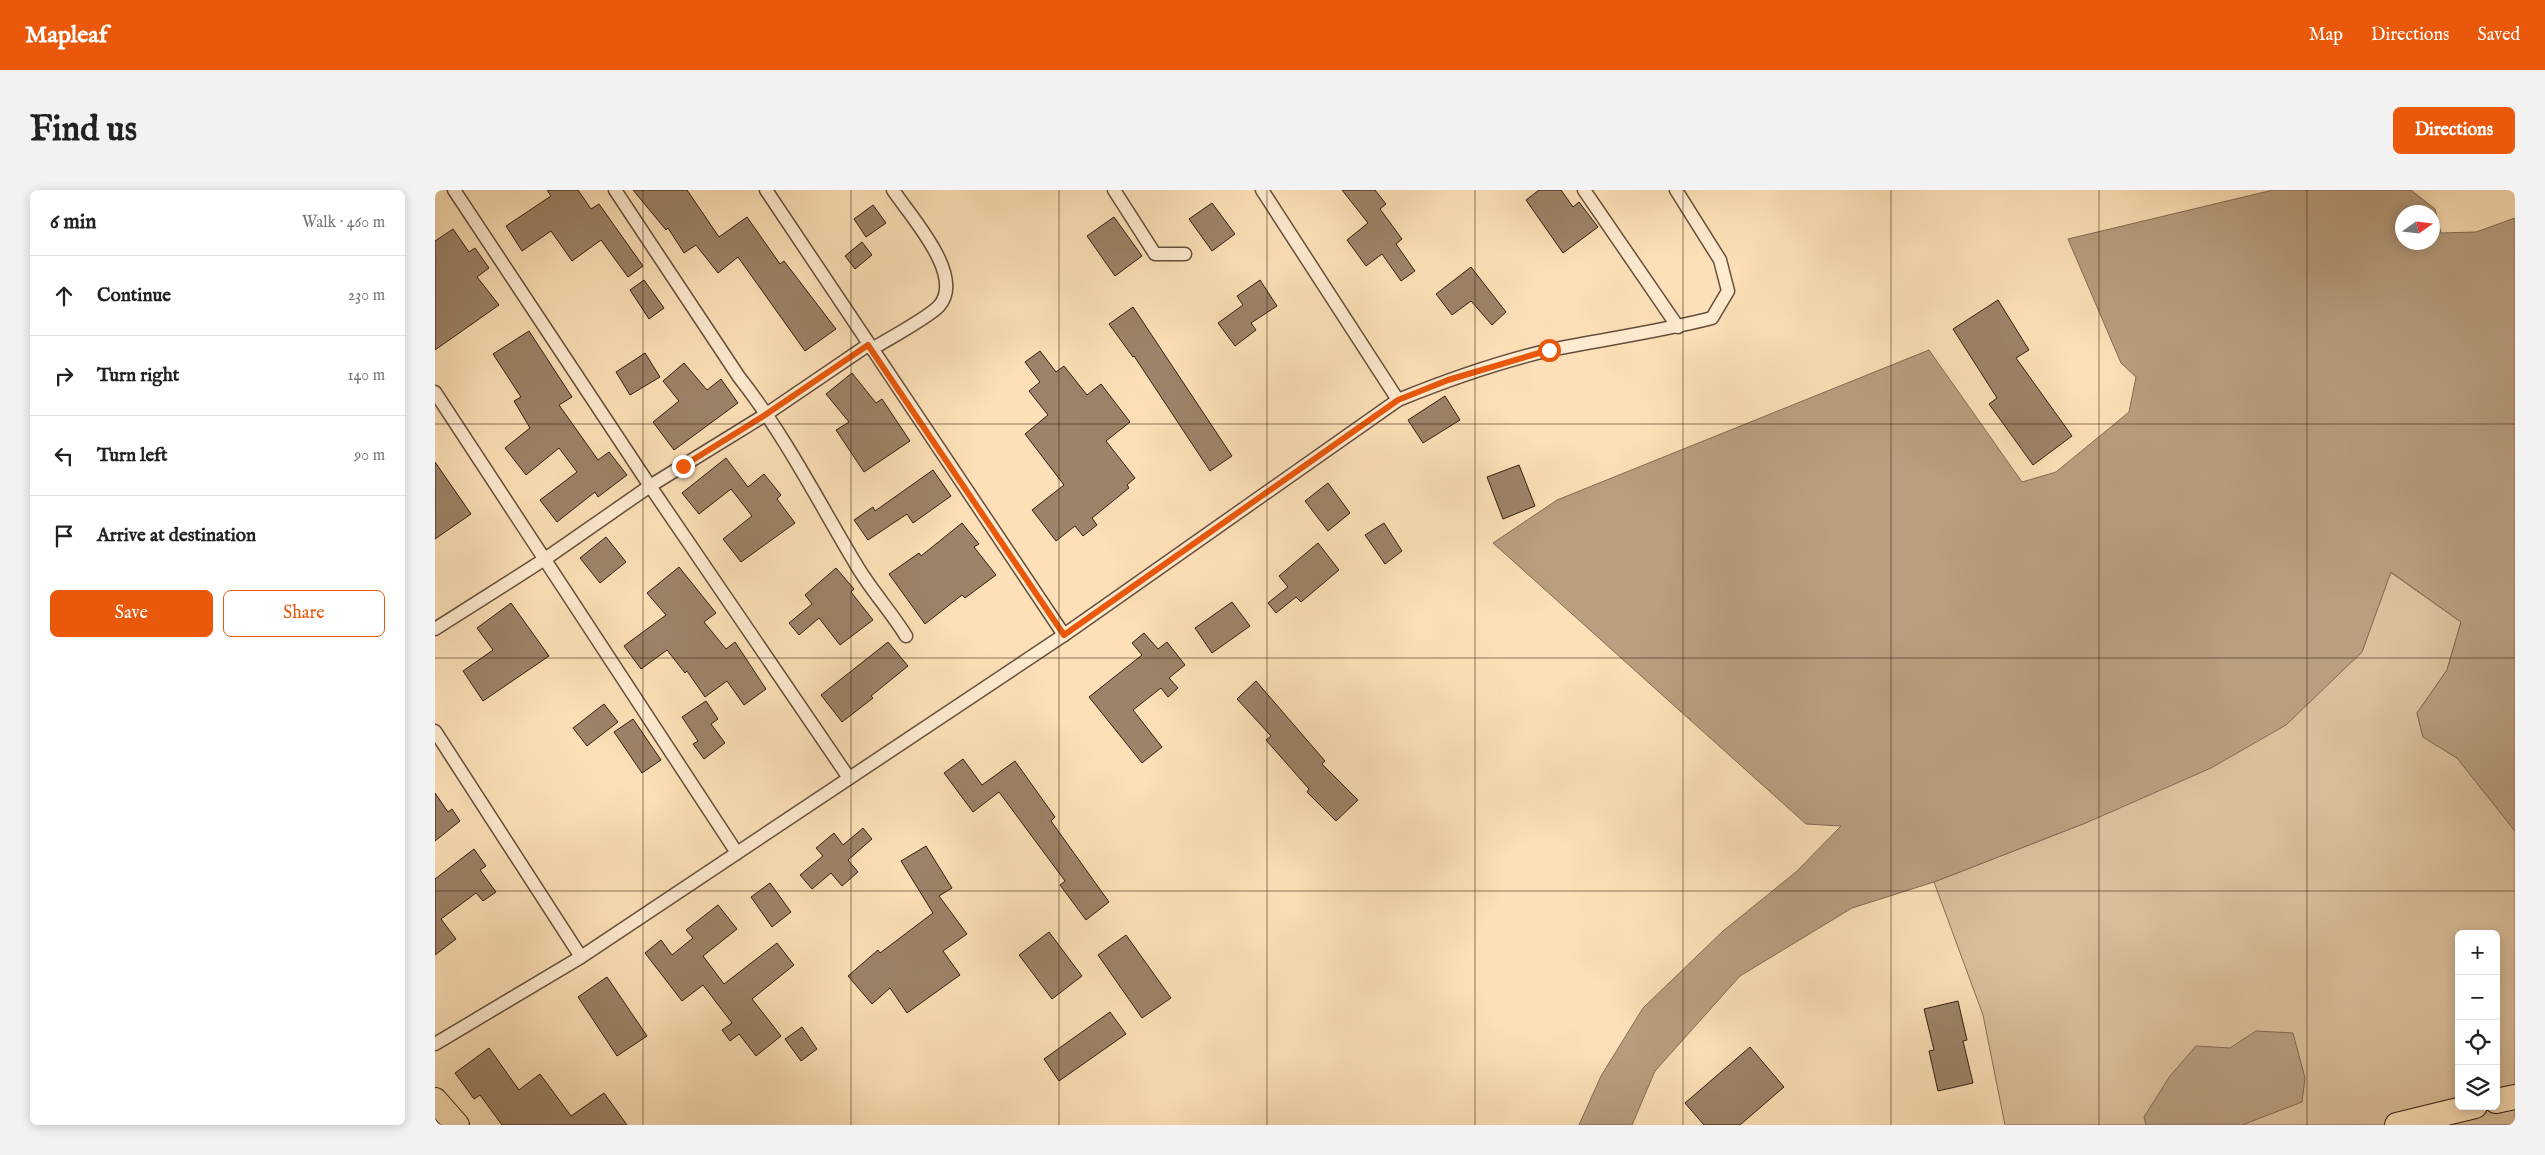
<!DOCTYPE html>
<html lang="en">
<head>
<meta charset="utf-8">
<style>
	:root { --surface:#fff; --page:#f2f2f2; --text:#222; --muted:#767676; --line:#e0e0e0; --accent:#ea580c }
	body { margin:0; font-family:"IM FELL English",serif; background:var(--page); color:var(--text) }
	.controls { position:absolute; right:15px; bottom:15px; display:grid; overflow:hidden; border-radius:8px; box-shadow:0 2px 12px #0003 }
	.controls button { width:45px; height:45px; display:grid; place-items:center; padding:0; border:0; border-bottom:1px solid var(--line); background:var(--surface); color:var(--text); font:25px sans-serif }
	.compass { position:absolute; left:1960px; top:15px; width:45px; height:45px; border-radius:50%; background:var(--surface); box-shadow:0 2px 12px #0003; rotate:76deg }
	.stop { position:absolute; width:15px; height:15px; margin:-11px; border:4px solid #ea580c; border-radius:50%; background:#fff }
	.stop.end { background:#ea580c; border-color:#fff; box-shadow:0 1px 5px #0008 }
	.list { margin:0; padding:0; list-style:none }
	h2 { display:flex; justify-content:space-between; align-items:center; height:65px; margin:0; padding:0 20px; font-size:21px }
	h2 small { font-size:16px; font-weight:400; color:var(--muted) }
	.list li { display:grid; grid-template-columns:32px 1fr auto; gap:15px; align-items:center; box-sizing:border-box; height:80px; padding:0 20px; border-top:1px solid var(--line) }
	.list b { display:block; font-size:19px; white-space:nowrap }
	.list em { font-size:16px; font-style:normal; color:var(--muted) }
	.actions { display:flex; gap:10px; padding:15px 20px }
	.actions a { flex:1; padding:11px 0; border:1px solid var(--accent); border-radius:8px; text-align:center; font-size:18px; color:var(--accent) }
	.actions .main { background:var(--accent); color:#fff }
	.icon { flex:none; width:28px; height:28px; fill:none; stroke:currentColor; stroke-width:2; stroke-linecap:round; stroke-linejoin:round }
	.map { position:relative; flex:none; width:2080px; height:935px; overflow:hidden; border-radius:8px }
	header { display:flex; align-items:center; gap:30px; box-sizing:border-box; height:70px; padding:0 25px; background:var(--accent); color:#fff }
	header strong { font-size:24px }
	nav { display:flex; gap:28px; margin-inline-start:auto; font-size:18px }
	.intro { display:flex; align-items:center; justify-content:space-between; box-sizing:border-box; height:120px; padding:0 30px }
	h1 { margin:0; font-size:35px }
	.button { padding:12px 22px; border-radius:8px; background:var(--accent); color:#fff; font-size:18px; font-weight:700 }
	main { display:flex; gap:30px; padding:0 30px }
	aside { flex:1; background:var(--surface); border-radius:8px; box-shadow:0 2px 12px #0003 }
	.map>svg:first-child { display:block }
</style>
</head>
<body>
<header>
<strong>Mapleaf</strong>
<nav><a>Map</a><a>Directions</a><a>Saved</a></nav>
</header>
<div class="intro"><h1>Find us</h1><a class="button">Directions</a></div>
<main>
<aside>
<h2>6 min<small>Walk · 460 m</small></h2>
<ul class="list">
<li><svg class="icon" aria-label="ahead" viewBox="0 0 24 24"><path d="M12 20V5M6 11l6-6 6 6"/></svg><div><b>Continue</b></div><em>230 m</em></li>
<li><svg class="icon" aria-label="right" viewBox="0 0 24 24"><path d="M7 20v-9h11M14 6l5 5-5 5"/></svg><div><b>Turn right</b></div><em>140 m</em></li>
<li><svg class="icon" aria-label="left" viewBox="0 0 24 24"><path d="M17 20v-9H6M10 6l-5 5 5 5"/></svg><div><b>Turn left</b></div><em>90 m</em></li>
<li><svg class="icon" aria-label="arrive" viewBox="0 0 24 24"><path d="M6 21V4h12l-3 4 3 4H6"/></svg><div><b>Arrive at destination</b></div></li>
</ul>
<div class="actions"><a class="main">Save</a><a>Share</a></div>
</aside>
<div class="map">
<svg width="2080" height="935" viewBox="0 0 2080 935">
	<rect width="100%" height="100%" fill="#fde0b7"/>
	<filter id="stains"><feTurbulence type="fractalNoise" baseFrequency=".004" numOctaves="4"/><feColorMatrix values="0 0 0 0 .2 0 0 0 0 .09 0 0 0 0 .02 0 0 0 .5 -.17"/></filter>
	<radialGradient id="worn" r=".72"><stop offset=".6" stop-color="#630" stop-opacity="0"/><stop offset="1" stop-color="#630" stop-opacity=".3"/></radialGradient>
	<!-- green -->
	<path fill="#dbbf9b" stroke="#886e57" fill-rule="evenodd" d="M1955,382L2026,432L2012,480L1982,523L1988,547L2022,568L2080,641V935H1570L1548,825L1499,692L1653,632L1927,462ZM2024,744H2061V916H2024Z"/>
	<!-- water -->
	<g fill="#b99e7f" stroke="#846b54" fill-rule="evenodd">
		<path d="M1838,0H1976L2000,19L2006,43L2041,42L2080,28V641L2022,568L1988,547L1982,523L2012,480L2026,432L1956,382L1927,462L1851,535L1776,578L1653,632L1499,692L1417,718L1305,786L1220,881L1197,935H1144L1166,886L1208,818L1288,741L1361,682L1406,636L1371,634L1058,353L1122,310L1494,160L1587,292L1621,282L1694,222L1701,187L1686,173L1633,49ZM1998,22V52H1968V22Z"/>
		<path d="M1821,841L1858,843L1870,888L1867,912L1807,935H1711L1709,927L1735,886L1761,856L1795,858Z"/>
	</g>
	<!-- building -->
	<g fill="#9d8368" stroke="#341e13">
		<path d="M112,0H143L156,19L164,14L208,76L193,87L166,50L137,71L116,41L87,61L71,36L116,6Z"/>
		<path d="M198,0H252L284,47L312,27L345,74L349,71L401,139L370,161L303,67L283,83L261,55L249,63L233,38L231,40Z"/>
		<path d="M907,0H940L951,14L945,19L967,49L961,54L980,81L966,91L947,64L931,76L912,50L933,33Z"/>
		<path d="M1104,0H1126L1138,17L1144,12L1163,37L1128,63L1091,10Z"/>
		<path d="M777,13L800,44L777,61L754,29Z"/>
		<path d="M438,15L451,33L431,47L419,29Z"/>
		<path d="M679,27L707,66L680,86L652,46Z"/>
		<path d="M18,39L34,62L40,58L54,78L42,87L64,115L0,160V51Z"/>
		<path d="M427,52L437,65L420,79L410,66Z"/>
		<path d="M1036,77L1071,122L1057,135L1036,111L1017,125L1001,104Z"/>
		<path d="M209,90L229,118L214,129L195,100Z"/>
		<path d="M825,90L842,116L816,133L821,140L800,156L783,133L808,115L802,106Z"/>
		<path d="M1563,110L1594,160L1581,168L1637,246L1598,275L1554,214L1562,208L1518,139Z"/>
		<path d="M698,117L797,266L775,281L699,166L698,167L674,134Z"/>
		<path d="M94,141L137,207L124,215L163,270L174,262L192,285L163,307L160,302L122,332L105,310L142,282L124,258L91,285L70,258L95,238L79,211L86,207L58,164Z"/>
		<path d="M605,161L621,182L629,176L652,205L666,194L695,232L671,251L700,288L692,295L694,298L657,328L662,335L648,346L640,336L621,351L597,320L629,295L590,244L613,225L594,201L605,192L590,172Z"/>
		<path d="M210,163L225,187L195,205L181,182Z"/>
		<path d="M249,173L272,200L286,189L303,213L239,260L218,232L244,211L228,191Z"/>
		<path d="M417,183L441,213L447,209L475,251L429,282L401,240L414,232L391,204Z"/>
		<path d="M1010,206L1025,230L988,253L973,230Z"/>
		<path d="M291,268L313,297L329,284L346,305L342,309L360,333L306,372L288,349L317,326L296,299L264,324L247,303Z"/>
		<path d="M0,272L36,324L0,349Z"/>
		<path d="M1084,275L1100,316L1068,329L1052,287Z"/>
		<path d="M498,280L516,306L478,333L472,324L433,350L419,330L438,317L440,321Z"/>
		<path d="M893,293L915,323L893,341L870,311Z"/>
		<path d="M527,333L544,354L539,357L561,385L530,408L527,405L490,434L454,384L484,363L486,366Z"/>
		<path d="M949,333L967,361L950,374L930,345Z"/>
		<path d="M171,347L191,372L165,393L145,368Z"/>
		<path d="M883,353L904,380L866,412L861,407L841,423L833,413L853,397L844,386Z"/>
		<path d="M244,377L281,423L269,432L291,459L300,452L331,499L309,515L292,491L270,507L252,481L250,483L232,460L206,479L189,456L231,425L212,403Z"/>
		<path d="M401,378L419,399L416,402L438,430L405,455L384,428L364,445L354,433L377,414L370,405Z"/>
		<path d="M797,412L815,436L777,463L760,438Z"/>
		<path d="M76,413L114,466L48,511L28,481L58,460L42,438Z"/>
		<path d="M709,443L723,459L732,452L750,475L734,488L743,498L733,507L726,498L698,520L727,557L707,573L654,507L707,465L697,453Z"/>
		<path d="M453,452L473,476L436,506L438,508L407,532L386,505Z"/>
		<path d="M821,491L890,571L887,574L923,610L901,631L872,602L874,599L831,550L836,546L802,509Z"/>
		<path d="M271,511L283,529L276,534L290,553L269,569L258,554L263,551L247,527Z"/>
		<path d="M169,514L183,532L152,556L138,538Z"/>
		<path d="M198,529L226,570L207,583L179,542Z"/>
		<path d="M528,569L547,595L580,571L620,627L616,631L674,712L651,730L625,695L630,691L564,602L538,622L509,583Z"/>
		<path d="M0,603L13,622L17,619L25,631L0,651Z"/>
		<path d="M428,638L437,649L413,670L423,682L407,696L396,683L377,699L365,685L388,666L381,658L399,643L408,655Z"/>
		<path d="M491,656L517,698L504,706L532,744L508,761L525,785L472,823L455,798L437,814L413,786L443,760L445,763L498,723L466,671Z"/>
		<path d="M39,659L51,676L45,680L61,702L48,711L41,703L6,729L21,749L0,765V689Z"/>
		<path d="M335,693L356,722L337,737L316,707Z"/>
		<path d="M283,715L302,739L268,766L289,794L342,753L359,775L317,809L346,846L321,866L304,844L295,851L287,840L297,833L268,795L247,811L210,763L226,750L237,765L258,748L251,740Z"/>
		<path d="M614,742L647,786L617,809L584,765Z"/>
		<path d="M691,745L736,808L707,828L663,765Z"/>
		<path d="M172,787L212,846L182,866L143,807Z"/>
		<path d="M1523,811L1532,850L1528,851L1538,893L1503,901L1494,861L1499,860L1489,819Z"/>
		<path d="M675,822L691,844L624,891L609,869Z"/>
		<path d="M367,837L382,859L366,871L350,849Z"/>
		<path d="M1315,857L1349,897L1305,935H1269L1250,913Z"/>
		<path d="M54,858L84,900L105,884L136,926L169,903L192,935H67L45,905L39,909L20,883Z"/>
	</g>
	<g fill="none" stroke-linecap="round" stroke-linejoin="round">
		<defs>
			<g id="street">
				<path d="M19,0L215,296L414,588"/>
				<path d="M180,0L304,187C349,244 382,309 419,371C434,398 455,420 471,446"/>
				<path d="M331,0L629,445"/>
				<path d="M679,0L720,64H750"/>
				<path d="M827,0L963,210"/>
				<path d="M1149,0L1243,137"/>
				<path d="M437,159C453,149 493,128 504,116C531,86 475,26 458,0"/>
				<path d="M0,202L302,663"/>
				<path d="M0,439L110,369L215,296L330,225L433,155"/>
				<path d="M0,541L146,767"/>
				<path d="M0,854L146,767L629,445L963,210C1012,190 1063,172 1115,160C1169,149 1223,142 1277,128L1293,101L1285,70L1241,0"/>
			</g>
			<g id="highway">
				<path d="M0,910L22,935"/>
				<path d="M2061,911L2080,907"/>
				<path d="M1962,935L2040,916"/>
			</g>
		</defs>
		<!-- street casing -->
		<use href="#street" stroke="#664e3c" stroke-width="15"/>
		<!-- highway casing -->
		<use href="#highway" stroke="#341e13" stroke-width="26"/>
		<!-- street -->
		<use href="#street" stroke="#feebd0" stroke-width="12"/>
		<!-- highway -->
		<use href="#highway" stroke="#fde0b7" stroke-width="24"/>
	</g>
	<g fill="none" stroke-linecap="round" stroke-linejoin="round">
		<!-- route -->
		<path stroke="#ea580c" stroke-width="6" d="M248,276L330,225L433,155L629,445L963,210L1013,190L1114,160"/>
	</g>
	<!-- grid -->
	<path fill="none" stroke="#341e13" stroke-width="1" stroke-opacity="0.55" d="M208,0V935M416,0V935M624,0V935M832,0V935M1040,0V935M1248,0V935M1456,0V935M1664,0V935M1872,0V935M0,234H2080M0,468H2080M0,701H2080"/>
	<rect width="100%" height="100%" filter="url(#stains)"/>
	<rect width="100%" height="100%" fill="url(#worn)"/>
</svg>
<div class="controls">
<button>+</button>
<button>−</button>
<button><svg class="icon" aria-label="locate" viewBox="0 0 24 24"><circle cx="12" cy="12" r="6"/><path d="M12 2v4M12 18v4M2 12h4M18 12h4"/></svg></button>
<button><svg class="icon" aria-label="layers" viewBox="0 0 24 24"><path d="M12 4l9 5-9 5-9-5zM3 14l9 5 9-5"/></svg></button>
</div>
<svg class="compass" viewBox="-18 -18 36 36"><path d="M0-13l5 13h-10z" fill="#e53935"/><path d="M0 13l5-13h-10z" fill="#767676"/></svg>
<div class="stop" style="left:1114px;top:160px"></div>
<div class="stop end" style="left:248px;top:276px"></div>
</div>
</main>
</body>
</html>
